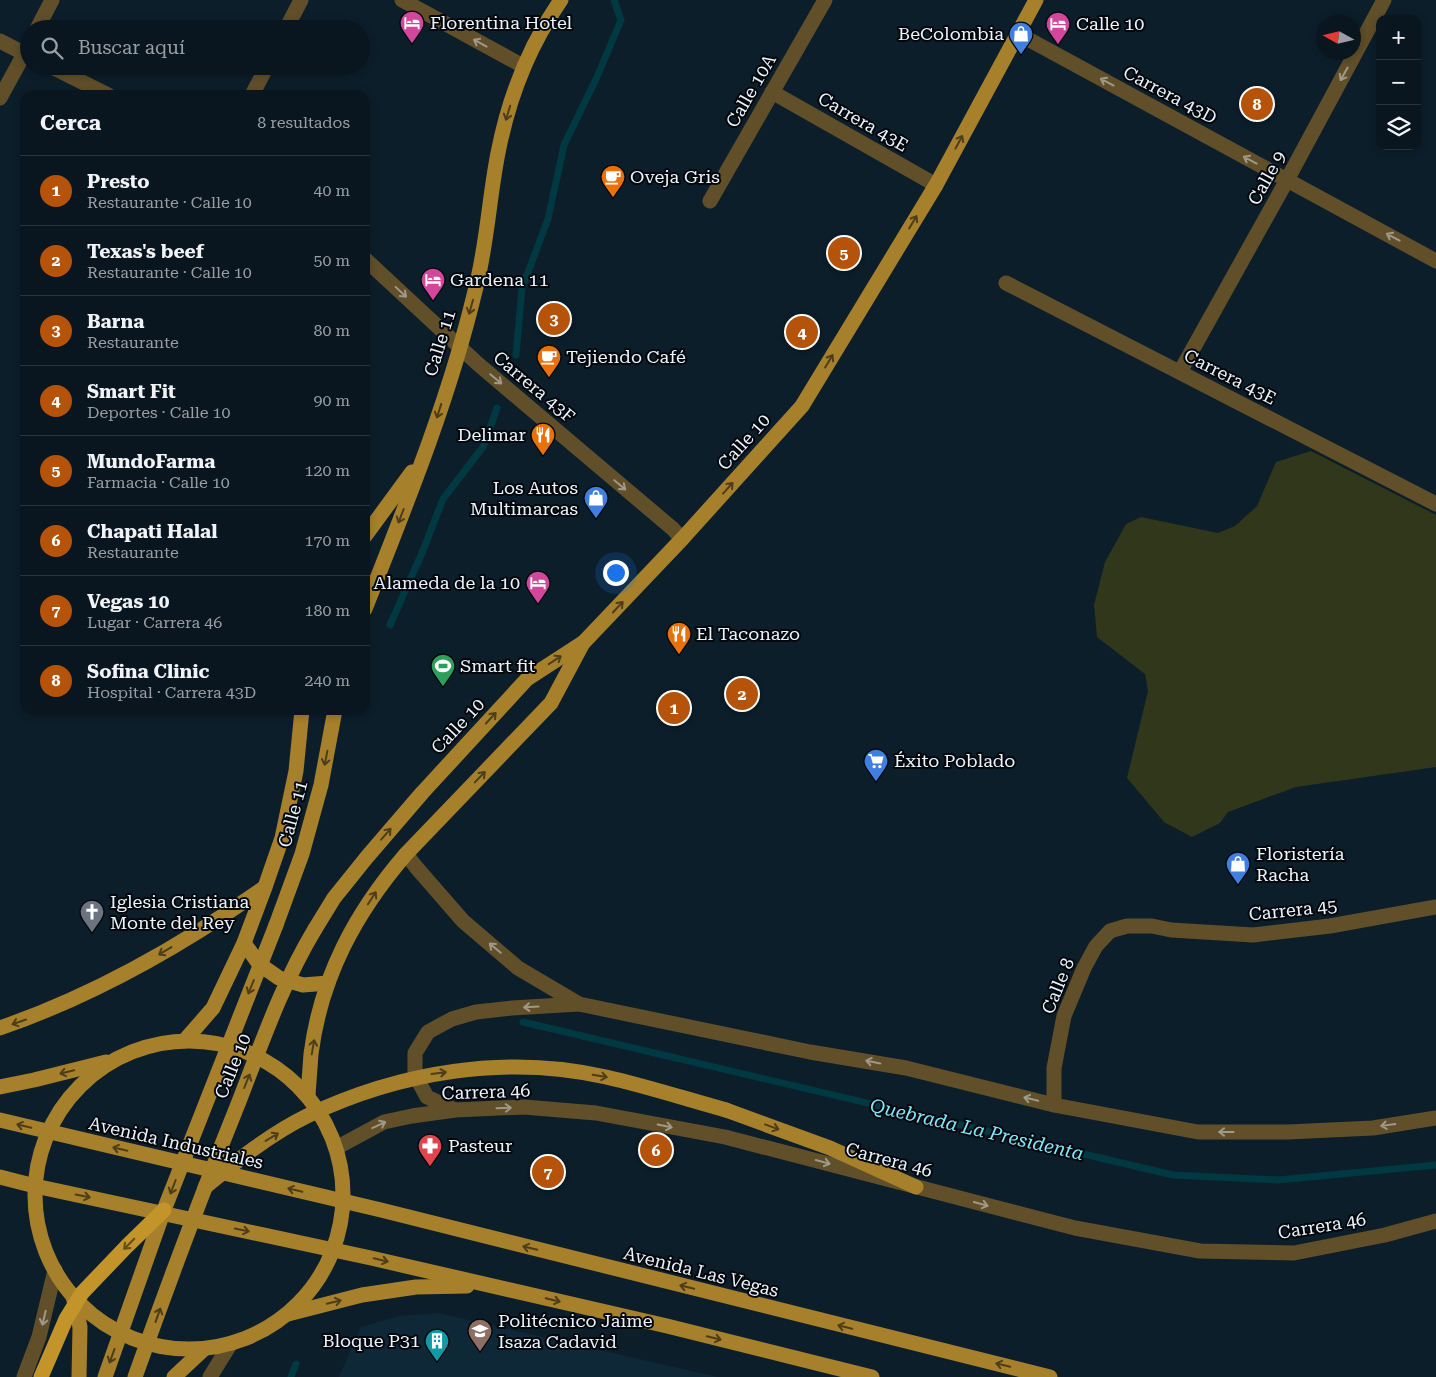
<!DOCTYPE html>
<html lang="es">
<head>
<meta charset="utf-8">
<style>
	:root { --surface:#091620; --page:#17232d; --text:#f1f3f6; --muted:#999fa5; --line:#29353e; --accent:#b45309 }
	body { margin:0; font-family:"Roboto Serif",serif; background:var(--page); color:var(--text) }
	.controls { position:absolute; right:15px; top:15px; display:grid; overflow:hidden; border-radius:10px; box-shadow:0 2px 8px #0003 }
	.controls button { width:45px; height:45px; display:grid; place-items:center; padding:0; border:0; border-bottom:1px solid var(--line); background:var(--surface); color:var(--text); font:25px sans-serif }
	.compass { position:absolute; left:1316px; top:15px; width:45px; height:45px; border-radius:50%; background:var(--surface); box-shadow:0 2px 8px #0003; rotate:278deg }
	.you { position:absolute; left:615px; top:572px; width:18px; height:18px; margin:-12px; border:4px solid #fff; border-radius:50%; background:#1a73e8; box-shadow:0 0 0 8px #1a73e833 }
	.badge { display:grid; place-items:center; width:32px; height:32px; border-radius:50%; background:var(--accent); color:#fff; font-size:16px; font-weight:700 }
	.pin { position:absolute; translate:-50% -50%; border:2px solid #fff; box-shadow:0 1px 5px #0006 }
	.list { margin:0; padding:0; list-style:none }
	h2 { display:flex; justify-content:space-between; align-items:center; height:65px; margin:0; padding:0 20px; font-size:21px }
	h2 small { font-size:16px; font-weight:400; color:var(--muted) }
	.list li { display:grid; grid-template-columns:32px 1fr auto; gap:15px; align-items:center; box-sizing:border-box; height:70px; padding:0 20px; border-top:1px solid var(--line) }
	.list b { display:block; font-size:19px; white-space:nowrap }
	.list p { margin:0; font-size:16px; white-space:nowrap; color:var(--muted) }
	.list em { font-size:16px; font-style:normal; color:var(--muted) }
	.icon { flex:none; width:28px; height:28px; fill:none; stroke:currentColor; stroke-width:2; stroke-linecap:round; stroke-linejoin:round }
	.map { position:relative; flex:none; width:1436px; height:1377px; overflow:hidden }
	.search { position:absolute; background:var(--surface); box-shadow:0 2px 8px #0003; left:20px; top:20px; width:350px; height:55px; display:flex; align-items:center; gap:12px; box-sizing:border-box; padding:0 18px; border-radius:28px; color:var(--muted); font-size:19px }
	.panel { position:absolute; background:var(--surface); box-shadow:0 2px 8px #0003; left:20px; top:90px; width:350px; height:625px; border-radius:15px }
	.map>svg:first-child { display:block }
</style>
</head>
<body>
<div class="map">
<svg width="1436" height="1377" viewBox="0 0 1436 1377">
	<rect width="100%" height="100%" fill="#0c1e2a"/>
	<!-- built -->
	<path fill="#0f2838" d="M438,1313L718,1377H339L361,1327L399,1316Z"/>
	<!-- green -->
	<path fill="#31371b" d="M1311,451L1436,515V767L1296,787L1228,812L1220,823L1192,837L1164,822L1127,778L1148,691L1145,674L1097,637L1094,605L1105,562L1126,524L1141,517L1218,533L1235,526L1257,506L1276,462Z"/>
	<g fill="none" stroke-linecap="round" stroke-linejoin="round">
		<!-- stream -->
		<g stroke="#003941" stroke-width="7">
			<path d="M516,355L522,288L548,219L564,145L597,77L621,20L614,0"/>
			<path d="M390,625L422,553L443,499L483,447L497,408"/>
			<path d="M523,1022L1173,1175L1278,1180L1436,1165"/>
			<path d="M291,1377L296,1364"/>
		</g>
		<!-- minor -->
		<g stroke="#614f2a" stroke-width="15">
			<path d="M402,0L523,66"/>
			<path d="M37,29L52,0"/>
			<path d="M286,29L301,0"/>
			<path d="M1017,33L1436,261"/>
			<path d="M0,41L29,56"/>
			<path d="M50,66L108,95"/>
			<path d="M772,92L936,185"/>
			<path d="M252,95L267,66"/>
			<path d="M0,98L29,45"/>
			<path d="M710,201L825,0"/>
			<path d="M365,259L478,364L673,529L682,539"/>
			<path d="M1006,283L1436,504"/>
			<path d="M1180,372L1287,180L1384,0"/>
			<path d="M406,854L416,867L463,921L518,968L579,1004L810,1052L906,1068L1054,1105L1198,1132H1288L1373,1128L1436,1118"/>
			<path d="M1054,1105V1068L1064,1016L1084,968L1096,946L1110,931L1127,926H1152L1171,930L1253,935L1330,926L1436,907"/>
			<path d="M455,1110L427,1097L415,1075V1053L428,1032L452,1019L476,1012L512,1008L579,1004"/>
			<path d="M336,1148L384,1122L412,1116L455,1110L524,1107L596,1113L725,1137L1075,1228L1200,1251L1294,1253L1385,1235L1436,1221"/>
			<path d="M24,1377L39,1337L55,1270"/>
			<path d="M210,1377L231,1343"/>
		</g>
		<!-- major -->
		<g stroke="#a7802c" stroke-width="15">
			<path d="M365,536L412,472"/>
			<path d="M365,609C406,505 449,400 475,291C487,246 489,198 498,153C509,96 528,47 561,0"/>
			<path d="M276,925L302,854L321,785L335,710"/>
			<path d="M315,929L334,898L367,857L422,793L527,679L584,642L682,539L802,406L936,185L1036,0"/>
			<path d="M244,943L259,964L279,978L303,985L328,983"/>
			<path d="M0,1028C95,995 183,945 265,887"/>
			<path d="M186,1039L213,1008L244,943L265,887L282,838L296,771L302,710"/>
			<circle cx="189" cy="1195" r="154"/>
			<path d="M0,1087L34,1080L106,1062"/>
			<path d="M308,1095C309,1082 310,1067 311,1054C321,976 356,912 406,854L551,703L583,643"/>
			<path d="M726,1110L830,1148L916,1187"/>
			<path d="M0,1120L381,1210L1050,1377"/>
			<path d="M0,1177L35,1186L371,1258L667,1326L872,1377"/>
			<path d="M73,1296L80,1327L79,1377"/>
			<path d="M288,1314L362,1295L416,1287L467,1286"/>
			<path d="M174,1377L204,1349"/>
		</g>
		<!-- major-bridge -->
		<g stroke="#a7802c" stroke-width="15">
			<path d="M205,1187C237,1161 270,1134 307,1116C399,1072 506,1054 606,1077C646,1086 686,1099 726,1110"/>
			<path d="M105,1377L164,1210L276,925"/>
			<path d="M135,1377C168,1284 203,1191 240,1099C262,1042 283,982 315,929"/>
		</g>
		<!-- highway-bridge -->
		<path stroke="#c29429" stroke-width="15" d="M41,1377L66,1319L82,1293L127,1246L164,1210"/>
	</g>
	<!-- one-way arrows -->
	<defs><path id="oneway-shaft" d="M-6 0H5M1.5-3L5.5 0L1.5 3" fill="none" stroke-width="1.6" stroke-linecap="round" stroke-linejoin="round" transform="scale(1.25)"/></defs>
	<g stroke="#9e9989">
		<use href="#oneway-shaft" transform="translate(480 43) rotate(-151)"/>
		<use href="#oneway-shaft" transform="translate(1344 74) rotate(119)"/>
		<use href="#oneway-shaft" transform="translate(1107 82) rotate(-152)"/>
		<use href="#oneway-shaft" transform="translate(1250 160) rotate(-152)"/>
		<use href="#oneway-shaft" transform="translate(1393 237) rotate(-152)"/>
		<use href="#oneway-shaft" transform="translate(401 292) rotate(43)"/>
		<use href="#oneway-shaft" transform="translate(496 379) rotate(40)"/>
		<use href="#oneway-shaft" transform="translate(620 485) rotate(40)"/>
		<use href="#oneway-shaft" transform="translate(495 948) rotate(-140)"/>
		<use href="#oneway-shaft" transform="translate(531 1007) rotate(177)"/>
		<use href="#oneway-shaft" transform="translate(873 1062) rotate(-169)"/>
		<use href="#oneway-shaft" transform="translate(1031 1099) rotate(-166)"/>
		<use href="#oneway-shaft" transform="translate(504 1108) rotate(-2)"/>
		<use href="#oneway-shaft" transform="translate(379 1125) rotate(-25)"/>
		<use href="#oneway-shaft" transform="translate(1388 1125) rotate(172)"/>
		<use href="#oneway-shaft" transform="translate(665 1126) rotate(11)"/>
		<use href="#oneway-shaft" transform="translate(1226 1132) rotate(180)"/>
		<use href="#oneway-shaft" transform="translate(823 1162) rotate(15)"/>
		<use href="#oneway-shaft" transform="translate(981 1204) rotate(15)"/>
		<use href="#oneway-shaft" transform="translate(44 1318) rotate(103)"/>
	</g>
	<g stroke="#4d3d1a">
		<use href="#oneway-shaft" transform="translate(508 113) rotate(107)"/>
		<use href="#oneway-shaft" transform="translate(959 142) rotate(-62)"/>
		<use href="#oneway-shaft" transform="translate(913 222) rotate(-59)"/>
		<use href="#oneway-shaft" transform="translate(471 307) rotate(106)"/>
		<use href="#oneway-shaft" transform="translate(829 361) rotate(-59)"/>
		<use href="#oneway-shaft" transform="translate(439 411) rotate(108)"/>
		<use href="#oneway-shaft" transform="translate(728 488) rotate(-48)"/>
		<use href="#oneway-shaft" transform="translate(401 516) rotate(111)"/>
		<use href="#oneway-shaft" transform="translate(618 607) rotate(-47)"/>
		<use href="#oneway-shaft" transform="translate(555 660) rotate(-33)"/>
		<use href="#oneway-shaft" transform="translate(491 718) rotate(-47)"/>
		<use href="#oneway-shaft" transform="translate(326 758) rotate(101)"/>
		<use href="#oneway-shaft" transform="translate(480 777) rotate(-46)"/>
		<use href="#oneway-shaft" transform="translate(386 834) rotate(-49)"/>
		<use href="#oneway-shaft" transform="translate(372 898) rotate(-57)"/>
		<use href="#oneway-shaft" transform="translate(165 951) rotate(149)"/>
		<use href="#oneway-shaft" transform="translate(251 987) rotate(112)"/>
		<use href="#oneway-shaft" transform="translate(19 1022) rotate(161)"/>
		<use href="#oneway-shaft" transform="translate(313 1047) rotate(-80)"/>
		<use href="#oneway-shaft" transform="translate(67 1072) rotate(166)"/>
		<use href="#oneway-shaft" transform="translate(439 1073) rotate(-7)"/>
		<use href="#oneway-shaft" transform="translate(600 1076) rotate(10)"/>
		<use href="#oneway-shaft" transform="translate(247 1081) rotate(-68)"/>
		<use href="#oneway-shaft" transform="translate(24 1126) rotate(-167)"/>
		<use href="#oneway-shaft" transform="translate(772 1127) rotate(20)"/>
		<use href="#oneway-shaft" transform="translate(272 1137) rotate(-31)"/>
		<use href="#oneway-shaft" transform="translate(120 1149) rotate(-167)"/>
		<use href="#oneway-shaft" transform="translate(173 1187) rotate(111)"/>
		<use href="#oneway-shaft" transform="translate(295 1190) rotate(-167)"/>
		<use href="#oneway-shaft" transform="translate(83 1196) rotate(12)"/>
		<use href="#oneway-shaft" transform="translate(242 1230) rotate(12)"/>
		<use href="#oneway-shaft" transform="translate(530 1248) rotate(-166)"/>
		<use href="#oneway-shaft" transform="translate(381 1260) rotate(13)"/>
		<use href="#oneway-shaft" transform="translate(687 1287) rotate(-166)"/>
		<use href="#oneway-shaft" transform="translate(553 1300) rotate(13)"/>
		<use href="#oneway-shaft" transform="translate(334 1302) rotate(-14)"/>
		<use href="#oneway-shaft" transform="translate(158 1315) rotate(-70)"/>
		<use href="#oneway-shaft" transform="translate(845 1327) rotate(-166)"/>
		<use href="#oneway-shaft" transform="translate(714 1338) rotate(14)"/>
		<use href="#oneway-shaft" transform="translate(112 1356) rotate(110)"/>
		<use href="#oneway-shaft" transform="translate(1003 1365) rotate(-166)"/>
	</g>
	<use stroke="#624e1a" href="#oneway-shaft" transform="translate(129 1244) rotate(135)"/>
	<!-- icons -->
	<defs>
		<symbol id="hotel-pin" viewBox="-11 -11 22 30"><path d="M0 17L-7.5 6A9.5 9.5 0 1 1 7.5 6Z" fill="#d1479c" stroke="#03070c"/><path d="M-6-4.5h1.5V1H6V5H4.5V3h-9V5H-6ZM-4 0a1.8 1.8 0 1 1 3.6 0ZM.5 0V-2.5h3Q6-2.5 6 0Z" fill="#fff"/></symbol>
		<symbol id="shop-pin" viewBox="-11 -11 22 30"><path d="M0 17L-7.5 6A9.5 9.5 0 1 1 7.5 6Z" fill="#3f7fe0" stroke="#03070c"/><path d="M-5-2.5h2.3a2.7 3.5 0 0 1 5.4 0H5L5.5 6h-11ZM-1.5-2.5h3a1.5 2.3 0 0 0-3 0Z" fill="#fff"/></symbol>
		<symbol id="cafe-pin" viewBox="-11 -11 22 30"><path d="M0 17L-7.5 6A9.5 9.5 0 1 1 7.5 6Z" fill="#e8710a" stroke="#03070c"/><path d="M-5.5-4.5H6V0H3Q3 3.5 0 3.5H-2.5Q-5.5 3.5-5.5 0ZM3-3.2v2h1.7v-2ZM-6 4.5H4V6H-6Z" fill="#fff"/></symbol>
		<symbol id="restaurant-pin" viewBox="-11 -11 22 30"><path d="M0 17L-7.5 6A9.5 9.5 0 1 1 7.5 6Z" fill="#e8710a" stroke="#03070c"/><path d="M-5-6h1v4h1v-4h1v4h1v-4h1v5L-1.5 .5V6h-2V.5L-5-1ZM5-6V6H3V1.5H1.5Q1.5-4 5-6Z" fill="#fff"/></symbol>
		<symbol id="stadium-pin" viewBox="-11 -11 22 30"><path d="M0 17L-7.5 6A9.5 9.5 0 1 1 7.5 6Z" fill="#2e9e5b" stroke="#03070c"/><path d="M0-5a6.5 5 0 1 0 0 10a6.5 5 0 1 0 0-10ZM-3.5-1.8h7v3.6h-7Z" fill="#fff"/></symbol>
		<symbol id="supermarket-pin" viewBox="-11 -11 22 30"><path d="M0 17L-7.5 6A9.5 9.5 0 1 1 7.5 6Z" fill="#3f7fe0" stroke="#03070c"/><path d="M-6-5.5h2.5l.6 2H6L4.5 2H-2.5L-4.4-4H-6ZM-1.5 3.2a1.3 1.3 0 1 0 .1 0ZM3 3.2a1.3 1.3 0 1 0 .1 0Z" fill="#fff"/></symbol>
		<symbol id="church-pin" viewBox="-11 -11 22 30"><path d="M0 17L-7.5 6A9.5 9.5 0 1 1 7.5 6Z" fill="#6b7280" stroke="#03070c"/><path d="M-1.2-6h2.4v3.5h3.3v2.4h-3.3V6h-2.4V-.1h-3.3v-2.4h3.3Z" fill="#fff"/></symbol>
		<symbol id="pharmacy-pin" viewBox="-11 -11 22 30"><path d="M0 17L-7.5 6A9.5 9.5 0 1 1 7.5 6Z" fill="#e0444e" stroke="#03070c"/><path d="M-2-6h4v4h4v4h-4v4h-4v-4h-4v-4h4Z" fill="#fff"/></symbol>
		<symbol id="university-pin" viewBox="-11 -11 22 30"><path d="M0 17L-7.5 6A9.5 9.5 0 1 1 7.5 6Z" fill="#8d6e63" stroke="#03070c"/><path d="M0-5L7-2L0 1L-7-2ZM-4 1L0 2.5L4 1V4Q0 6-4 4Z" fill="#fff"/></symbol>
		<symbol id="building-pin" viewBox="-11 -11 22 30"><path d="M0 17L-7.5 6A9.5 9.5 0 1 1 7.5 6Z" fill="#0f9aa8" stroke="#03070c"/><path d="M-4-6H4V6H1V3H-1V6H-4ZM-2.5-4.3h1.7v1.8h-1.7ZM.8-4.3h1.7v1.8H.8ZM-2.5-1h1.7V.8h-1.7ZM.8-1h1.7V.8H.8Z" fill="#fff"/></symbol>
	</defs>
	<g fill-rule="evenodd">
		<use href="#hotel-pin" x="398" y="9" width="28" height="38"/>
		<use href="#hotel-pin" x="1044" y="10" width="28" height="38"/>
		<use href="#shop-pin" x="1007" y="20" width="28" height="38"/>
		<use href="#cafe-pin" x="599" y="163" width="28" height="38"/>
		<use href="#hotel-pin" x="419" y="266" width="28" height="38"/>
		<use href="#cafe-pin" x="535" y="343" width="28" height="38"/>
		<use href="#restaurant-pin" x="529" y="421" width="28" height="38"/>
		<use href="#shop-pin" x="582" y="484" width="28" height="38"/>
		<use href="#hotel-pin" x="524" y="569" width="28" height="38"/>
		<use href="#restaurant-pin" x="665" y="620" width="28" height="38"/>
		<use href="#stadium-pin" x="429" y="652" width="28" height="38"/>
		<use href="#supermarket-pin" x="862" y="747" width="28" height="38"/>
		<use href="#shop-pin" x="1224" y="850" width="28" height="38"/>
		<use href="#church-pin" x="78" y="898" width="28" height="38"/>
		<use href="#pharmacy-pin" x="416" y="1132" width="28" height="38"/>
		<use href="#university-pin" x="466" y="1317" width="28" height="38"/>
		<use href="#building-pin" x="423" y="1327" width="28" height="38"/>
	</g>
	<g text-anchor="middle" stroke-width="4" stroke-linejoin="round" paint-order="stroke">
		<!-- poi labels -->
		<g font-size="18" fill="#e9f4fd" stroke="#03070c" text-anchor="start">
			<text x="430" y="29">Florentina Hotel</text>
			<text x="1076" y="30">Calle 10</text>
			<text x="1004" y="40" text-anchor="end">BeColombia</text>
			<text x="630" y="183">Oveja Gris</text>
			<text x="450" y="286">Gardena 11</text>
			<text x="566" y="363">Tejiendo Café</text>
			<text x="526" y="441" text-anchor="end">Delimar</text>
			<text x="578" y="494" text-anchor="end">Los Autos<tspan x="578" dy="21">Multimarcas</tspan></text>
			<text x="520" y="589" text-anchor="end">Alameda de la 10</text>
			<text x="696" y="640">El Taconazo</text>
			<text x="460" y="672">Smart fit</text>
			<text x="894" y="767">Éxito Poblado</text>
			<text x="1256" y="860">Floristería<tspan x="1256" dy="21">Racha</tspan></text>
			<text x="110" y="908">Iglesia Cristiana<tspan x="110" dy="21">Monte del Rey</tspan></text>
			<text x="448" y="1152">Pasteur</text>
			<text x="498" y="1327">Politécnico Jaime<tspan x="498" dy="21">Isaza Cadavid</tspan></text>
			<text x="420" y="1347" text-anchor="end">Bloque P31</text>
		</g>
		<!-- street labels -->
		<g font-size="18" fill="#e9f4fd" stroke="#03070c">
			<text transform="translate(751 91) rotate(-60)" y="6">Calle 10A</text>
			<text transform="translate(1170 95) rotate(28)" y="6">Carrera 43D</text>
			<text transform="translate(863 122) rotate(30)" y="6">Carrera 43E</text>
			<text transform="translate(1267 178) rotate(-61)" y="6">Calle 9</text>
			<text transform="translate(440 343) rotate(-73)" y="6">Calle 11</text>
			<text transform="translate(1230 377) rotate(27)" y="6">Carrera 43E</text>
			<text transform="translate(534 387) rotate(40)" y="6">Carrera 43F</text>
			<text transform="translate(744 442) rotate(-48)" y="6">Calle 10</text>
			<text transform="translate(458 726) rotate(-47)" y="6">Calle 10</text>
			<text transform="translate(293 814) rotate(-75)" y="6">Calle 11</text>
			<text transform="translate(1293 910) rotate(-6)" y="6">Carrera 45</text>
			<text transform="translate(1058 986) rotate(-68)" y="6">Calle 8</text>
			<text transform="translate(233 1066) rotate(-68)" y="6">Calle 10</text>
			<text transform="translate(486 1092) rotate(-2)" y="6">Carrera 46</text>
			<text transform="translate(176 1143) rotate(13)" y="6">Avenida Industriales</text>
			<text transform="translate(889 1160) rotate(15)" y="6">Carrera 46</text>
			<text transform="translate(1322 1226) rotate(-9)" y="6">Carrera 46</text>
			<text transform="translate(701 1272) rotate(14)" y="6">Avenida Las Vegas</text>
		</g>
		<!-- water labels -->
		<g font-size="19" font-style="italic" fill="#82e9fb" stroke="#03070c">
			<text transform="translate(977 1129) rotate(13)" y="7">Quebrada La Presidenta</text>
		</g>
	</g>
</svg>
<div class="controls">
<button>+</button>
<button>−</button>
<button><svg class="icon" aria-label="layers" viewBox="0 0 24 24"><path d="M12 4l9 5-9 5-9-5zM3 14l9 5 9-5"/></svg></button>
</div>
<svg class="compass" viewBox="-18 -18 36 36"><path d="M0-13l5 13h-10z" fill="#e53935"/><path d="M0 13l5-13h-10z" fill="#999fa5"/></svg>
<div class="you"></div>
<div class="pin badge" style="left:674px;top:708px">1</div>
<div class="pin badge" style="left:742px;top:694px">2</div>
<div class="pin badge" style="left:554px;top:319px">3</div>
<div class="pin badge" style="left:802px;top:332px">4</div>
<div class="pin badge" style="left:844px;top:253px">5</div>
<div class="pin badge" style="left:656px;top:1150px">6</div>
<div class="pin badge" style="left:548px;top:1172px">7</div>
<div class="pin badge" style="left:1257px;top:104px">8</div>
<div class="search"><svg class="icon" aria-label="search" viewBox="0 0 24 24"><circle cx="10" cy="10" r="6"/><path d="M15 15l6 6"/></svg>Buscar aquí</div>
<section class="panel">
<h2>Cerca<small>8 resultados</small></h2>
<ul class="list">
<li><span class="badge">1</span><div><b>Presto</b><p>Restaurante · Calle 10</p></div><em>40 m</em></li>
<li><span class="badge">2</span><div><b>Texas's beef</b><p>Restaurante · Calle 10</p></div><em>50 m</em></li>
<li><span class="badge">3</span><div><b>Barna</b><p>Restaurante</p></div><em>80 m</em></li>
<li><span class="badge">4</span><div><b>Smart Fit</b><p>Deportes · Calle 10</p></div><em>90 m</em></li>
<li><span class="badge">5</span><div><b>MundoFarma</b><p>Farmacia · Calle 10</p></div><em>120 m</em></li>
<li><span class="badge">6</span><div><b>Chapati Halal</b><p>Restaurante</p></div><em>170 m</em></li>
<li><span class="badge">7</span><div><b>Vegas 10</b><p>Lugar · Carrera 46</p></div><em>180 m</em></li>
<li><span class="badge">8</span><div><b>Sofina Clinic</b><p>Hospital · Carrera 43D</p></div><em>240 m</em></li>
</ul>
</section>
</div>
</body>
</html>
